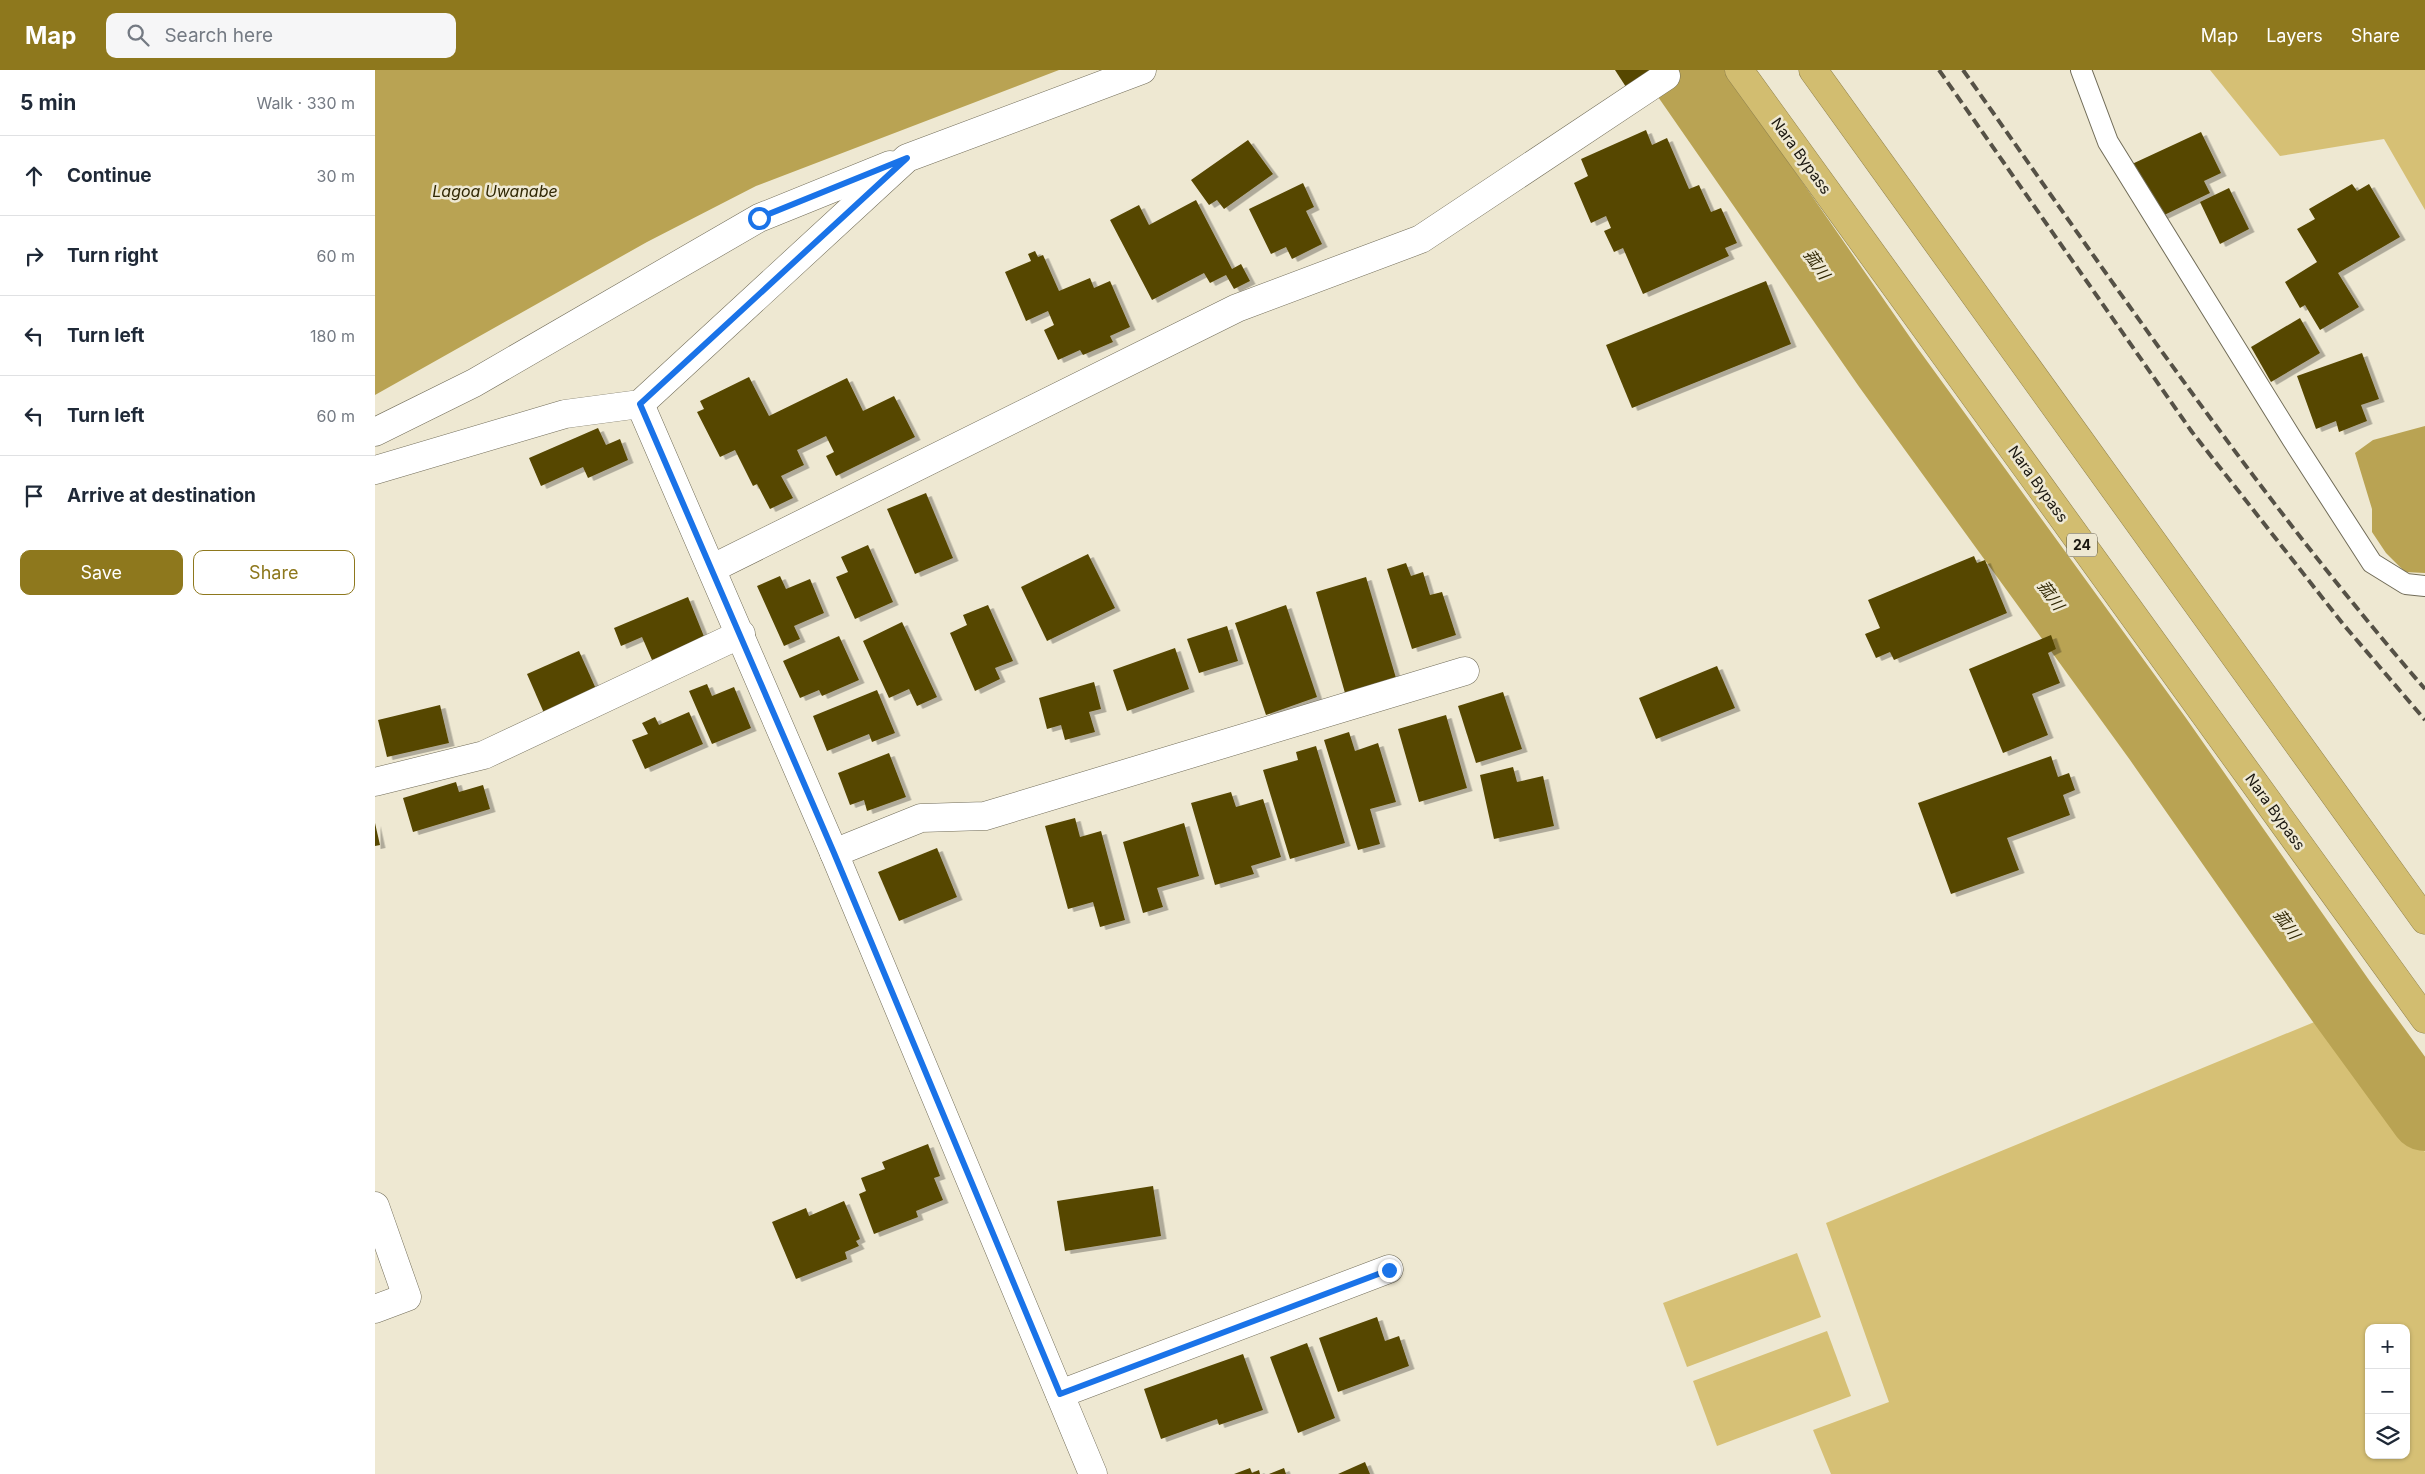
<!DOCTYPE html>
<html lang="en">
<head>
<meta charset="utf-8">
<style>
	:root { --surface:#fff; --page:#f6f6f7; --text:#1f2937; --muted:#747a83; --line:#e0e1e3; --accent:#8e781d }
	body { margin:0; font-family:Inter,"Noto Sans JP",sans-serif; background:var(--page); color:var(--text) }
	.controls { position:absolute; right:15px; bottom:15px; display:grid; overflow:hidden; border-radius:10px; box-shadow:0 1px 4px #0004 }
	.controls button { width:45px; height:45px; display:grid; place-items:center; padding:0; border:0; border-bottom:1px solid var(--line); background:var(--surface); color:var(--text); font:25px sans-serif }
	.stop { position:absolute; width:15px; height:15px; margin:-11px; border:4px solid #1a73e8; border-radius:50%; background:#fff }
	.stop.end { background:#1a73e8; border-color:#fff; box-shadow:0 1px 5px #0008 }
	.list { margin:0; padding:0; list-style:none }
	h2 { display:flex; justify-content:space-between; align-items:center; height:65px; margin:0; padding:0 20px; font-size:21px }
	h2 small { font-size:16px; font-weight:400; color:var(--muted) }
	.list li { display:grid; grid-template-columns:32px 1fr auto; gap:15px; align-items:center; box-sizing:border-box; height:80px; padding:0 20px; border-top:1px solid var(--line) }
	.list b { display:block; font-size:19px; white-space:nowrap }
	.list em { font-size:16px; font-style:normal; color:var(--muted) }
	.actions { display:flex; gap:10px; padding:15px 20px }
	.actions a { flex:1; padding:11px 0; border:1px solid var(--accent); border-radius:10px; text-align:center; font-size:18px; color:var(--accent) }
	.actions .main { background:var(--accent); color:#fff }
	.icon { flex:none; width:28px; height:28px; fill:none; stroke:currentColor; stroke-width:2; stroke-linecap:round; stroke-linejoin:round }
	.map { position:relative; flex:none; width:2050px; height:1404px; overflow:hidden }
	header { display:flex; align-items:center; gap:30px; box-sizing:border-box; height:70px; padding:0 25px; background:var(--accent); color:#fff }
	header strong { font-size:24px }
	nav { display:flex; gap:28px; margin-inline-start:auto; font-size:18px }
	.search { width:350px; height:45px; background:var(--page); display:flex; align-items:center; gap:12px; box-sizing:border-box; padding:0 18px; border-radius:10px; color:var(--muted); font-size:19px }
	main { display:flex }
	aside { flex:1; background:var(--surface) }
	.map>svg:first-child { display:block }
</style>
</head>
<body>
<header>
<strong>Map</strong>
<div class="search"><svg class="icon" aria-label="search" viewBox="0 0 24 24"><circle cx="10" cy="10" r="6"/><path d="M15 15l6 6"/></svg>Search here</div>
<nav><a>Map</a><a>Layers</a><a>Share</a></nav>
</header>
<main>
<aside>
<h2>5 min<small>Walk · 330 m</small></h2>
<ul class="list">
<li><svg class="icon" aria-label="ahead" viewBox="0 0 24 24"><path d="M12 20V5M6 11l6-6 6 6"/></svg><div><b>Continue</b></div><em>30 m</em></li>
<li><svg class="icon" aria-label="right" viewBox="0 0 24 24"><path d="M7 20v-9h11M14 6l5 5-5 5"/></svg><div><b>Turn right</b></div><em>60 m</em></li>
<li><svg class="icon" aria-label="left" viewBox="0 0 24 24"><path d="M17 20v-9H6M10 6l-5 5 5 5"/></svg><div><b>Turn left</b></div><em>180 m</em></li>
<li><svg class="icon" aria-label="left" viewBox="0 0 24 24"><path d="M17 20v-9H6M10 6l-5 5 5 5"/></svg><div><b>Turn left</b></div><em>60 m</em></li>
<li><svg class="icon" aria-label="arrive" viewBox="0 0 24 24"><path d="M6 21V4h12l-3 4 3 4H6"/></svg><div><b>Arrive at destination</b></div></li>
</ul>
<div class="actions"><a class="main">Save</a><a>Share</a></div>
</aside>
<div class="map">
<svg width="2050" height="1404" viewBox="0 0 2050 1404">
	<defs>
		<filter id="shadow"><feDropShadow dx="5.5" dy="3" stdDeviation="0" flood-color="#0004"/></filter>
	</defs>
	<rect width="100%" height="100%" fill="#eee8d2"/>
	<!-- green -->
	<g fill="#d6c075" fill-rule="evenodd">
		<path d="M1835,0H2050V140L2009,69L1905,86Z"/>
		<path d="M1954,946L2050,1082V1404H1456L1438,1360L1514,1332L1451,1153ZM1994,1258H2031V1385H1994Z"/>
		<path d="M1422,1183L1446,1247L1312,1297L1288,1233Z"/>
		<path d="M1452,1261L1476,1326L1342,1376L1318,1311Z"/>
	</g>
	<!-- water -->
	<g fill="#b9a353">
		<path d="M0,0H684L381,116L272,172L0,325Z"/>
		<path d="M2050,356V503L2030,502L2011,483L1997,462V439L1980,383L1998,370Z"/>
	</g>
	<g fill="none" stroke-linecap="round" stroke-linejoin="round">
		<!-- river -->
		<path stroke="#b9a353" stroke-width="70" d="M1307,0L1513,297L1783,669L1966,931L2050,1046"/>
	</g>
	<!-- building -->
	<g fill="#564600" filter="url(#shadow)">
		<path d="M1240,0H1279L1251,17Z"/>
		<path d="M1271,60L1277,75L1292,68L1314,119L1324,115L1336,142L1346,138L1362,173L1350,178L1354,186L1268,224L1248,178L1239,182L1229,161L1236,158L1231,146L1216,153L1199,113L1213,106L1206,89Z"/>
		<path d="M1826,62L1846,103L1829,111L1835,123L1783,148L1757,94Z"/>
		<path d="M873,70L898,104L849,139L842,130L834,135L816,110Z"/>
		<path d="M928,113L939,137L931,141L947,174L917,189L911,177L896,184L874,139Z"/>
		<path d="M1977,114L1982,121L1994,114L2025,167L1963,203L1984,237L1945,260L1930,235L1925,238L1910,212L1942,192L1922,159L1940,149L1934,139Z"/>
		<path d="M1854,118L1874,159L1845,174L1825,132Z"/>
		<path d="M821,130L857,199L866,194L875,211L859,219L851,205L835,213L829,203L777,230L735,150L764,135L774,155Z"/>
		<path d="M660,181L663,187L668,185L684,221L715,208L719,218L735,211L755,257L735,266L738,272L708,285L705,280L683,290L669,260L679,255L673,241L651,251L630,202L656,191L653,184Z"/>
		<path d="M1391,211L1416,274L1257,338L1231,275Z"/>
		<path d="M1925,248L1945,283L1896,312L1876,277Z"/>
		<path d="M1987,283L2004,329L1986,335L1992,351L1964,362L1961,351L1941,359L1922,306Z"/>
		<path d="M374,307L394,346L472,308L488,341L519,326L540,367L461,406L451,386L459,382L451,366L422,380L429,395L406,406L418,428L395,439L382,414L378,416L360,380L345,387L322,342L329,339L325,331Z"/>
		<path d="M223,358L231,375L245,369L253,390L213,408L208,397L166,416L154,388Z"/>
		<path d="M551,423L578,488L540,504L512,439Z"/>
		<path d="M493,475L518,532L480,549L461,507L473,502L466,487Z"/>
		<path d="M713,484L740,538L672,571L646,517Z"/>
		<path d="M1599,486L1602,493L1610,490L1632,543L1519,590L1515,582L1501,588L1490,564L1505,558L1493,530Z"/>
		<path d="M1031,493L1036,506L1048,502L1055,525L1067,522L1081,565L1037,579L1012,499Z"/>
		<path d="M405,506L411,519L435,509L449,543L419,556L425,569L409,576L382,516Z"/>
		<path d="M991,507L1021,608L970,623L941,522Z"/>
		<path d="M313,527L330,569L277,590L267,567L246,576L239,558Z"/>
		<path d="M613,535L638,591L620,598L625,609L600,621L575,563L592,555L588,545Z"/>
		<path d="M911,535L942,627L891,645L860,553Z"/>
		<path d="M527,552L562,627L542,636L534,619L514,628L488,571Z"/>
		<path d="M852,556L863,591L824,603L812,569Z"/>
		<path d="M1676,565L1681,579L1673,583L1685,613L1657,624L1673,665L1628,683L1594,599Z"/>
		<path d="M464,566L484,610L447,626L444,620L425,628L408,591Z"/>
		<path d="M800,578L814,619L752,641L738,600Z"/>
		<path d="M204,581L221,619L169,643L152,604Z"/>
		<path d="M1342,596L1360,638L1281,669L1264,628Z"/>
		<path d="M719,612L726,639L714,642L720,662L690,670L686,655L672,659L664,628Z"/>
		<path d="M332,614L337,626L359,617L376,658L337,674L314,621Z"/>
		<path d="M502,620L520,663L497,672L494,664L452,681L438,646Z"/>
		<path d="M1128,622L1147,679L1101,693L1083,636Z"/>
		<path d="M65,635L74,673L12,687L3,650Z"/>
		<path d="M314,642L328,674L270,699L257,670L273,664L267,653L280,647L284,655Z"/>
		<path d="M1071,645L1092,718L1044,732L1023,659Z"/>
		<path d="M974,662L980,681L1003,673L1021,732L995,739L1005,774L983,780L949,670Z"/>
		<path d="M941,676L970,773L915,789L888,700L923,690L921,682Z"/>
		<path d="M514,683L531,727L492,741L489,730L475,735L463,703Z"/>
		<path d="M1676,686L1683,707L1694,703L1700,720L1688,725L1695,745L1632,768L1644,800L1576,824L1543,733Z"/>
		<path d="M1138,697L1142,712L1168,706L1179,756L1119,769L1105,705Z"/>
		<path d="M81,712L84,722L108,715L115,739L38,762L28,728Z"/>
		<path d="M856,722L861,737L888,729L906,787L876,796L879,804L840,815L816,733Z"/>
		<path d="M700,748L705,767L726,761L750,850L725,857L718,832L693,839L670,756Z"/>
		<path d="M0,753L5,775L0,776Z"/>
		<path d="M809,753L824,806L782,818L788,837L768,843L748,772Z"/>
		<path d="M562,778L582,827L524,851L503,802Z"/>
		<path d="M553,1074L565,1106L559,1108L568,1130L541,1141L543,1147L499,1164L484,1124L491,1121L486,1108L510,1099L507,1092Z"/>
		<path d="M778,1116L786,1166L690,1181L682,1131Z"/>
		<path d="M469,1131L485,1169L481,1171L484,1176L470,1182L472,1189L421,1209L397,1152L431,1138L434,1146Z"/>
		<path d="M1002,1247L1010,1271L1024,1266L1034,1296L963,1322L944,1268Z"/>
		<path d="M932,1273L960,1348L923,1363L895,1287Z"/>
		<path d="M868,1284L888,1340L844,1355L842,1349L786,1369L769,1319Z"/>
		<path d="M990,1392L995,1404H963Z"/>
		<path d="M875,1398L877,1403L884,1400L885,1404H859Z"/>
		<path d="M909,1398L911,1404H894Z"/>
	</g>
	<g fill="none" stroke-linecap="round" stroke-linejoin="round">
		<defs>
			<path id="lane" d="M1706,0L1733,72L1917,369L1997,493L2031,514L2050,516"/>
			<g id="street">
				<path d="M265,334L459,783L718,1404"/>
				<path d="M0,362L99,313L384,148L515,95"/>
				<path d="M0,400L190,344L265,334L532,88L767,0"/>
				<path d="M338,498L862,238L1046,169L1291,6"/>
				<path d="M0,712L109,685L366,564"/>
				<path d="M459,783L546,748L610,746L1090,601"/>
				<path d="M0,1136L32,1227L0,1239"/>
				<path d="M685,1324L1014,1199"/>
			</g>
			<g id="highway">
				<path d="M1364,0L2050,949"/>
				<path d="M1438,0L2050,850"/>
			</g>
		</defs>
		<!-- lane casing -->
		<use href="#lane" stroke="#716c58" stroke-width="22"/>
		<!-- street casing -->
		<use href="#street" stroke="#716c58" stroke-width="29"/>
		<!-- highway casing -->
		<use href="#highway" stroke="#92834e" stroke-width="29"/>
		<!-- lane -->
		<use href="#lane" stroke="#fff" stroke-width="20"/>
		<!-- street -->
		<use href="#street" stroke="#fff" stroke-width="28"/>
		<!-- highway -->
		<use href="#highway" stroke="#d2bd70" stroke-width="28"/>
		<!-- rail -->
		<g stroke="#555146" stroke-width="4" stroke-dasharray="10 5" stroke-linecap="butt">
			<path d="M1564,0L1817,362L1968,554L2050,650"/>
			<path d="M1588,0C1737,211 1881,424 2050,619"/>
		</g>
	</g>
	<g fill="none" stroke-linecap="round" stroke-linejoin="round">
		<!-- route -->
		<path stroke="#1a73e8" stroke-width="6" d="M384,148L532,88L265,334L459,783L685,1324L1014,1200"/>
	</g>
	<g text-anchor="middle" stroke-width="5" stroke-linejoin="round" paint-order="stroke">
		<!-- shield labels -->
		<rect fill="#eee8d2" stroke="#5a564a" stroke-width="1" x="1692" y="463.5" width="30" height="23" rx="4"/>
		<g font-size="14" font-weight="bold" fill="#1a1710">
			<text x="1707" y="480">24</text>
		</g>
		<!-- street labels -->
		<g font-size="15" fill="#1a1710" stroke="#eee8d2">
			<text transform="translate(1426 86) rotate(54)" y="5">Nara Bypass</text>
			<text transform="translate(1663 414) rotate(54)" y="5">Nara Bypass</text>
			<text transform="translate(1900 742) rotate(54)" y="5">Nara Bypass</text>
		</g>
		<!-- water labels -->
		<g font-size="16" font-style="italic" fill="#312804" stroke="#eee8d2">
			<text x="120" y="127">Lagoa Uwanabe</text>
			<text transform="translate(1442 194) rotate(55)" y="6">菰川</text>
			<text transform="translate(1676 525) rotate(54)" y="6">菰川</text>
			<text transform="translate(1912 854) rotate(54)" y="6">菰川</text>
		</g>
	</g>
</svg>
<div class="controls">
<button>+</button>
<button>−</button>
<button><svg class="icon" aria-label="layers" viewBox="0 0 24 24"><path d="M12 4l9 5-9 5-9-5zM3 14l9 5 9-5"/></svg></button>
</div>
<div class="stop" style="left:384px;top:148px"></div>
<div class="stop end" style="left:1014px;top:1200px"></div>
</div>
</main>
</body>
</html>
